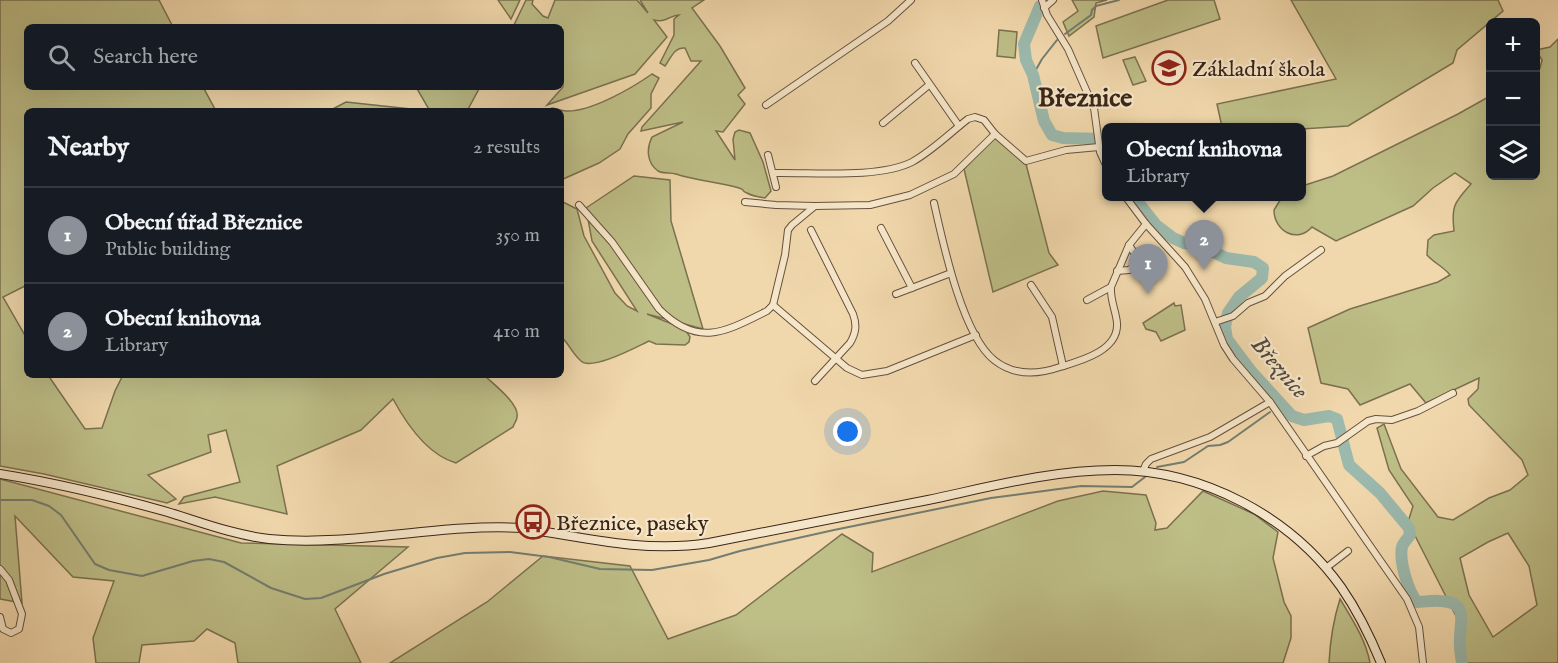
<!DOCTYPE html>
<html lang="en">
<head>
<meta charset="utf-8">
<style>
	:root { --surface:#171b24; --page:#242831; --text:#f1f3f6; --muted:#9ea1a6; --line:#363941; --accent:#8c9099 }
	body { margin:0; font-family:"IM FELL English",serif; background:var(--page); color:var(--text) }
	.controls { position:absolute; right:18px; top:18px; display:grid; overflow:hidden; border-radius:9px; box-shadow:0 6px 24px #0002 }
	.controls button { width:54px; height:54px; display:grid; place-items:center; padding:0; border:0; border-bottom:2px solid var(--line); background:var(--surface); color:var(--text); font:30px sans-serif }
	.you { position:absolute; left:848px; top:432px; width:21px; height:21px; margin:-15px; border:4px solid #fff; border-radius:50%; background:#1a73e8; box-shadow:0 0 0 9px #1a73e833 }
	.badge { display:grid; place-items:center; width:39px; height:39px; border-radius:50%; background:var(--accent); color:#fff; font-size:20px; font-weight:700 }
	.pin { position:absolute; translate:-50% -50px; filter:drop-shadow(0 2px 3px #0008) }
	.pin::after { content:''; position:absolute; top:32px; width:21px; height:18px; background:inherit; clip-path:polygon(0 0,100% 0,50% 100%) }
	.popup { position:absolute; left:1102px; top:123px; width:204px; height:78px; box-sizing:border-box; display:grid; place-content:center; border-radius:9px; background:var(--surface); filter:drop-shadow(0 2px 4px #0005); font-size:20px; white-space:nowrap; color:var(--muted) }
	.popup b { font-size:22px; color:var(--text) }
	.popup::after { content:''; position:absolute; left:50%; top:100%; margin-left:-12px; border:12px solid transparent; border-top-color:var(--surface) }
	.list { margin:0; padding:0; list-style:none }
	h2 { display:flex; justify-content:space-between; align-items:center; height:78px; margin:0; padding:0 24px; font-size:26px }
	h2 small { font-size:20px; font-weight:400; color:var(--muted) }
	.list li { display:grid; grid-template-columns:39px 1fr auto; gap:18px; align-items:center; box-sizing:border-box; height:96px; padding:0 24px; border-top:2px solid var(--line) }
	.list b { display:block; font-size:22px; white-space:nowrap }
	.list p { margin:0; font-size:20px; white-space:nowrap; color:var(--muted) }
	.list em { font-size:20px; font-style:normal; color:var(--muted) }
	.icon { flex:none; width:33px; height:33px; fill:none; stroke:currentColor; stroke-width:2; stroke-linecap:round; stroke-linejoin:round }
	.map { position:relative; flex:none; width:1558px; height:663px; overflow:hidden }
	.search { position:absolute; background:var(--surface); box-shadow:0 6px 24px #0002; left:24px; top:24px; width:540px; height:66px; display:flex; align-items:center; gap:15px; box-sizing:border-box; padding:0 21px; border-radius:9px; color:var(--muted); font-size:22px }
	.panel { position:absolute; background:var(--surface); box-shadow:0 6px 24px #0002; left:24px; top:108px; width:540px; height:270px; border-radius:9px }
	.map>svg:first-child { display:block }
</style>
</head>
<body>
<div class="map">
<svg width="1558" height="663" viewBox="0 0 1558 663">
	<rect width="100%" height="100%" fill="#f1d8ac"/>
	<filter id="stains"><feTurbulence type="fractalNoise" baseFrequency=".00333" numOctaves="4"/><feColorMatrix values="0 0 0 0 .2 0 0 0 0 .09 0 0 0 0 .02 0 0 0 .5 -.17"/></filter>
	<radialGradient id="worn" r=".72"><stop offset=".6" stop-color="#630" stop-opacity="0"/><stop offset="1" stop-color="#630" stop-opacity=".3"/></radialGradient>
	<!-- green -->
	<g fill="#bebe87" stroke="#7b7150" stroke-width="1.5" fill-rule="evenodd">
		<path d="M0,0H159L173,27H27V87H203L216,111H27V285L3,297L27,339V375H48L85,429L102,428L115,391L123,375H484C493,384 520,404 517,417C517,421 514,423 513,427L456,463C428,455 406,423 393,399L361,430L277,466L287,514L215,497L179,504L184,497L240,482L226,430L208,435L211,452L148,475L176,499L167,503L44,474L0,466Z"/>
		<path d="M498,0H520L511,19Z"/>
		<path d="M526,0H533L532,4L543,16L548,18L555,0H637L648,13L640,0H704L692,8L720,46L745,88L738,95L745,104L723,132L716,131L735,160L733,139L735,132L739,130L750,133L763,162L771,191L765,198C759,197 752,196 747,193C739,189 747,191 739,188C719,182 697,181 676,174C670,172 663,174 658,171C647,163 646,149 652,137L683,122L641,131L642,127L701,61H691L685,48C674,47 671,58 665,66L660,63L674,35V19L679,15C670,15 667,23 654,20L667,37L635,74L547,105L563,87L561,27H513Z"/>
		<path d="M1072,0H1107L1096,3L1094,17L1069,36L1063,22L1078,11Z"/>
		<path d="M1168,0H1214L1220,19L1103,58L1096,26Z"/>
		<path d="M1291,0H1498L1503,11L1457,50L1453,63L1348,126L1302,129V128L1222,127L1217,104L1336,79Z"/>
		<path d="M999,30L1017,32L1015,58L997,56Z"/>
		<path d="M1558,39V663H1460L1457,639L1460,624L1408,522L1413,506L1389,470L1377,428L1384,424L1401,469L1438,517L1453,520L1489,498L1510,490L1528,475L1522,460L1469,405L1468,399L1478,389L1479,378L1426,403L1410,384L1360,405L1348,389L1321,383L1308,328L1350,309L1438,282L1450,275C1444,267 1434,263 1427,255L1428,240L1434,235L1454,231C1451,205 1455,202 1471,184L1455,173L1433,188L1413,206L1336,241L1312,227C1297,244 1274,231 1274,210L1282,197L1302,196V186L1333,176L1458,114L1490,96V176H1536V67L1540,68L1542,60L1536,50L1550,47ZM1508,533L1529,566L1537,605L1493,637L1469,595L1460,558L1488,542Z"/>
		<path d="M1135,57L1146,81L1133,85L1123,60Z"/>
		<path d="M652,74L659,78L651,94V108L628,134L620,149L599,163L561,180V111H546L552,108C556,109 562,111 566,111C591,112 632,88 652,74Z"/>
		<path d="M416,87H480L467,111H329L346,102L430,111Z"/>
		<path d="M995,136L1026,164L1049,253L1058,265L993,292L964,169Z"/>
		<path d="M634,176L670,180L671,221L703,329L647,314L685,329L690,337L689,342L685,345L656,344L649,341C636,347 592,371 581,361C573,355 566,339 561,337V201L577,209L584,236L615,293L627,306L637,311L592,241L586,208Z"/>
		<path d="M1174,303L1175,306L1181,305L1185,330L1161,341L1156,332L1146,329L1143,323Z"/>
		<path d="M0,479L241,543L408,547L335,609L361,663H238L235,643L207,629L194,641L142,645L139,663H96L93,638L114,581L73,577L15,516L22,603L0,599Z"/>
		<path d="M1103,491L1146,495L1156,523L1155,530L1167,528L1203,491L1254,514L1278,532L1273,558L1284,602L1291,616V638L1283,663H390L487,602L543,556L630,566L668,639L736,615L842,534L873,553L872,572L1058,501Z"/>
		<path d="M1340,599C1352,619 1366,640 1370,663H1329C1330,642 1334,618 1340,599Z"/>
	</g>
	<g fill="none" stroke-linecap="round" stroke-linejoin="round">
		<!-- stream -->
		<g stroke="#737d71" stroke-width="2">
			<path d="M1065,34L1091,15L1092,10L1096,6L1119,0"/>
			<path d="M1033,75L1042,59L1057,40"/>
			<path d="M1279,406L1283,404"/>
			<path d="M1157,467L1184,462L1208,446L1220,445L1228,442L1270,412"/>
			<path d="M0,500H32L49,506L61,515L95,564L109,570L142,576L193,561L209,559L224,562L271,588L305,599L321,598L384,574L437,558L465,553L510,552L549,557L600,569L652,570L709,560L740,551L834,530L991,498L1081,486L1132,487L1145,477"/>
		</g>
		<!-- river -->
		<g stroke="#9bb9ad" stroke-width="12">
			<path d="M1040,6L1024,44L1026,60L1033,75L1044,121L1052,135L1063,138L1104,139L1106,145"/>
			<path d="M1133,196L1156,225L1173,238L1184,243L1199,245L1226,258L1254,262L1263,268L1262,278L1239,297L1228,313L1225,327L1227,339L1251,371L1292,416L1304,420L1329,416L1337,419L1349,465L1380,493L1409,528L1410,535C1408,538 1403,543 1402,547C1399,561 1408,591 1417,602C1424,602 1433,600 1440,601C1469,602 1460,621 1460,639C1459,647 1461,655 1462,663"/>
		</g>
		<defs>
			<g id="street">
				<path d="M1042,0L1047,15L1068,49L1094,108L1100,152L1106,165"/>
				<path d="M1044,8L1053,0"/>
				<path d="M915,63L959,126"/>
				<path d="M766,105L888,21L911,0"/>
				<path d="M883,123L929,85"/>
				<path d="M768,155L776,187"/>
				<path d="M773,173C811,172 878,179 912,162C932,151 950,133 968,119L975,117L984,120L995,134L1026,161L1066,150L1099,147"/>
				<path d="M1125,196L1146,224L1185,267L1205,299L1224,345L1233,359L1270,402L1210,437L1151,459L1146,464L1143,471"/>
				<path d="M745,202L776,205L815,206"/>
				<path d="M934,203C943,243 962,334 994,360C1014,376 1037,375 1060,367C1080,361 1119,351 1117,323C1116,311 1110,300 1111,287"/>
				<path d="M579,205L612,242L659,309C698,348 725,332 767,311L773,305L785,255L788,230L792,225L815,206L870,205L910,195L954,174L995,134"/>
				<path d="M881,228L912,288"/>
				<path d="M811,230L853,314C857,325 856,333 850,343L815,381"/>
				<path d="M1117,271L1129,270L1140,262L1129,245"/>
				<path d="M1031,285L1052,317L1063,366"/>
				<path d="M896,294L951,273"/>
				<path d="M1087,300L1111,287L1129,245L1146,224"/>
				<path d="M773,305L847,368L862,375L887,371L976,335"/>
				<path d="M1215,322L1233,316L1248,303L1265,296L1285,276L1321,250"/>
				<path d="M1270,402L1407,599L1419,627L1423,663"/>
				<path d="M1306,456L1324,446L1337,443L1368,421L1376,419L1392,420L1418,411L1453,393"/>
				<path d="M1326,568L1348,551"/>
				<path d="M0,569L9,580L22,614L19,629L11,633L3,629L0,617"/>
			</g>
			<path id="secondary" d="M0,474C56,483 110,496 164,511C198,521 233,535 269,539C354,547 438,523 523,528C585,538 646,553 709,543C782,529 855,515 928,500C989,487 1052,470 1115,470C1203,470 1290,516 1341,587C1357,610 1370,636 1381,663"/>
		</defs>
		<!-- street casing -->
		<use href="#street" stroke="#66513d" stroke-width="8"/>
		<!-- secondary casing -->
		<use href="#secondary" stroke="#382418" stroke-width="10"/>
		<!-- street -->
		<use href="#street" stroke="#f6e6c9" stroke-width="6"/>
		<!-- secondary -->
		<use href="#secondary" stroke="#f6e6c9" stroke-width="8"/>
	</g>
	<!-- icons -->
	<defs>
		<symbol id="school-ring" viewBox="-11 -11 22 22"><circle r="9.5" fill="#f6e6c9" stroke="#8f2418" stroke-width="1.5"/><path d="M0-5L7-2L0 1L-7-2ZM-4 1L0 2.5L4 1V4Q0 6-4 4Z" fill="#8f2418"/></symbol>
		<symbol id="bus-ring" viewBox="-11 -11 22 22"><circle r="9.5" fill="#f6e6c9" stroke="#8f2418" stroke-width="1.5"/><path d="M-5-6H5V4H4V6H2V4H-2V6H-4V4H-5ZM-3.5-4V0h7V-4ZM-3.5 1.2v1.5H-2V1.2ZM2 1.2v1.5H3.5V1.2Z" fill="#8f2418"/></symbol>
	</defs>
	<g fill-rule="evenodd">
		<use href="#school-ring" x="1150" y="49" width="38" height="38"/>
		<use href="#bus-ring" x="514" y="503" width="38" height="38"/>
	</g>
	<g text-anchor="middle" stroke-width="4.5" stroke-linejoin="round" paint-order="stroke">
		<!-- poi labels -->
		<g font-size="22" fill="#382418" stroke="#f6e6c9" text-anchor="start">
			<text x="1192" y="76">Základní škola</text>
			<text x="556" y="530">Březnice, paseky</text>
		</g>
		<!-- water labels -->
		<g font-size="24" font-style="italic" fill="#51493d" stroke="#f6e6c9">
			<text transform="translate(1280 367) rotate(49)" y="8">Březnice</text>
		</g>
		<!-- quarter labels -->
		<g font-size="26" font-weight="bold" fill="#382418" stroke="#f6e6c9">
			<text x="1085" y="106">Březnice</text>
		</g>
	</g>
	<rect width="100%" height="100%" filter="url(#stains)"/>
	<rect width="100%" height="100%" fill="url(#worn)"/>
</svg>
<div class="controls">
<button>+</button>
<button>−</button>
<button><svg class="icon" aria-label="layers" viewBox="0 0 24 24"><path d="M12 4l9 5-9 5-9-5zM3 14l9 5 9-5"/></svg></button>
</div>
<div class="you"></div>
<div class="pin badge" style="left:1148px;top:294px">1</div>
<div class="pin badge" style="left:1204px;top:270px">2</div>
<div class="popup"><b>Obecní knihovna</b>Library</div>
<div class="search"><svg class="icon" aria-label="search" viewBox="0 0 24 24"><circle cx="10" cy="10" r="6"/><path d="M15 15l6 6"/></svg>Search here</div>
<section class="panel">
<h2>Nearby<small>2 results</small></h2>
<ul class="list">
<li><span class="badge">1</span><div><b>Obecní úřad Březnice</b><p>Public building</p></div><em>350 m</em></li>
<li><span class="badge">2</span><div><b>Obecní knihovna</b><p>Library</p></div><em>410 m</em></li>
</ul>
</section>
</div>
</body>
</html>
